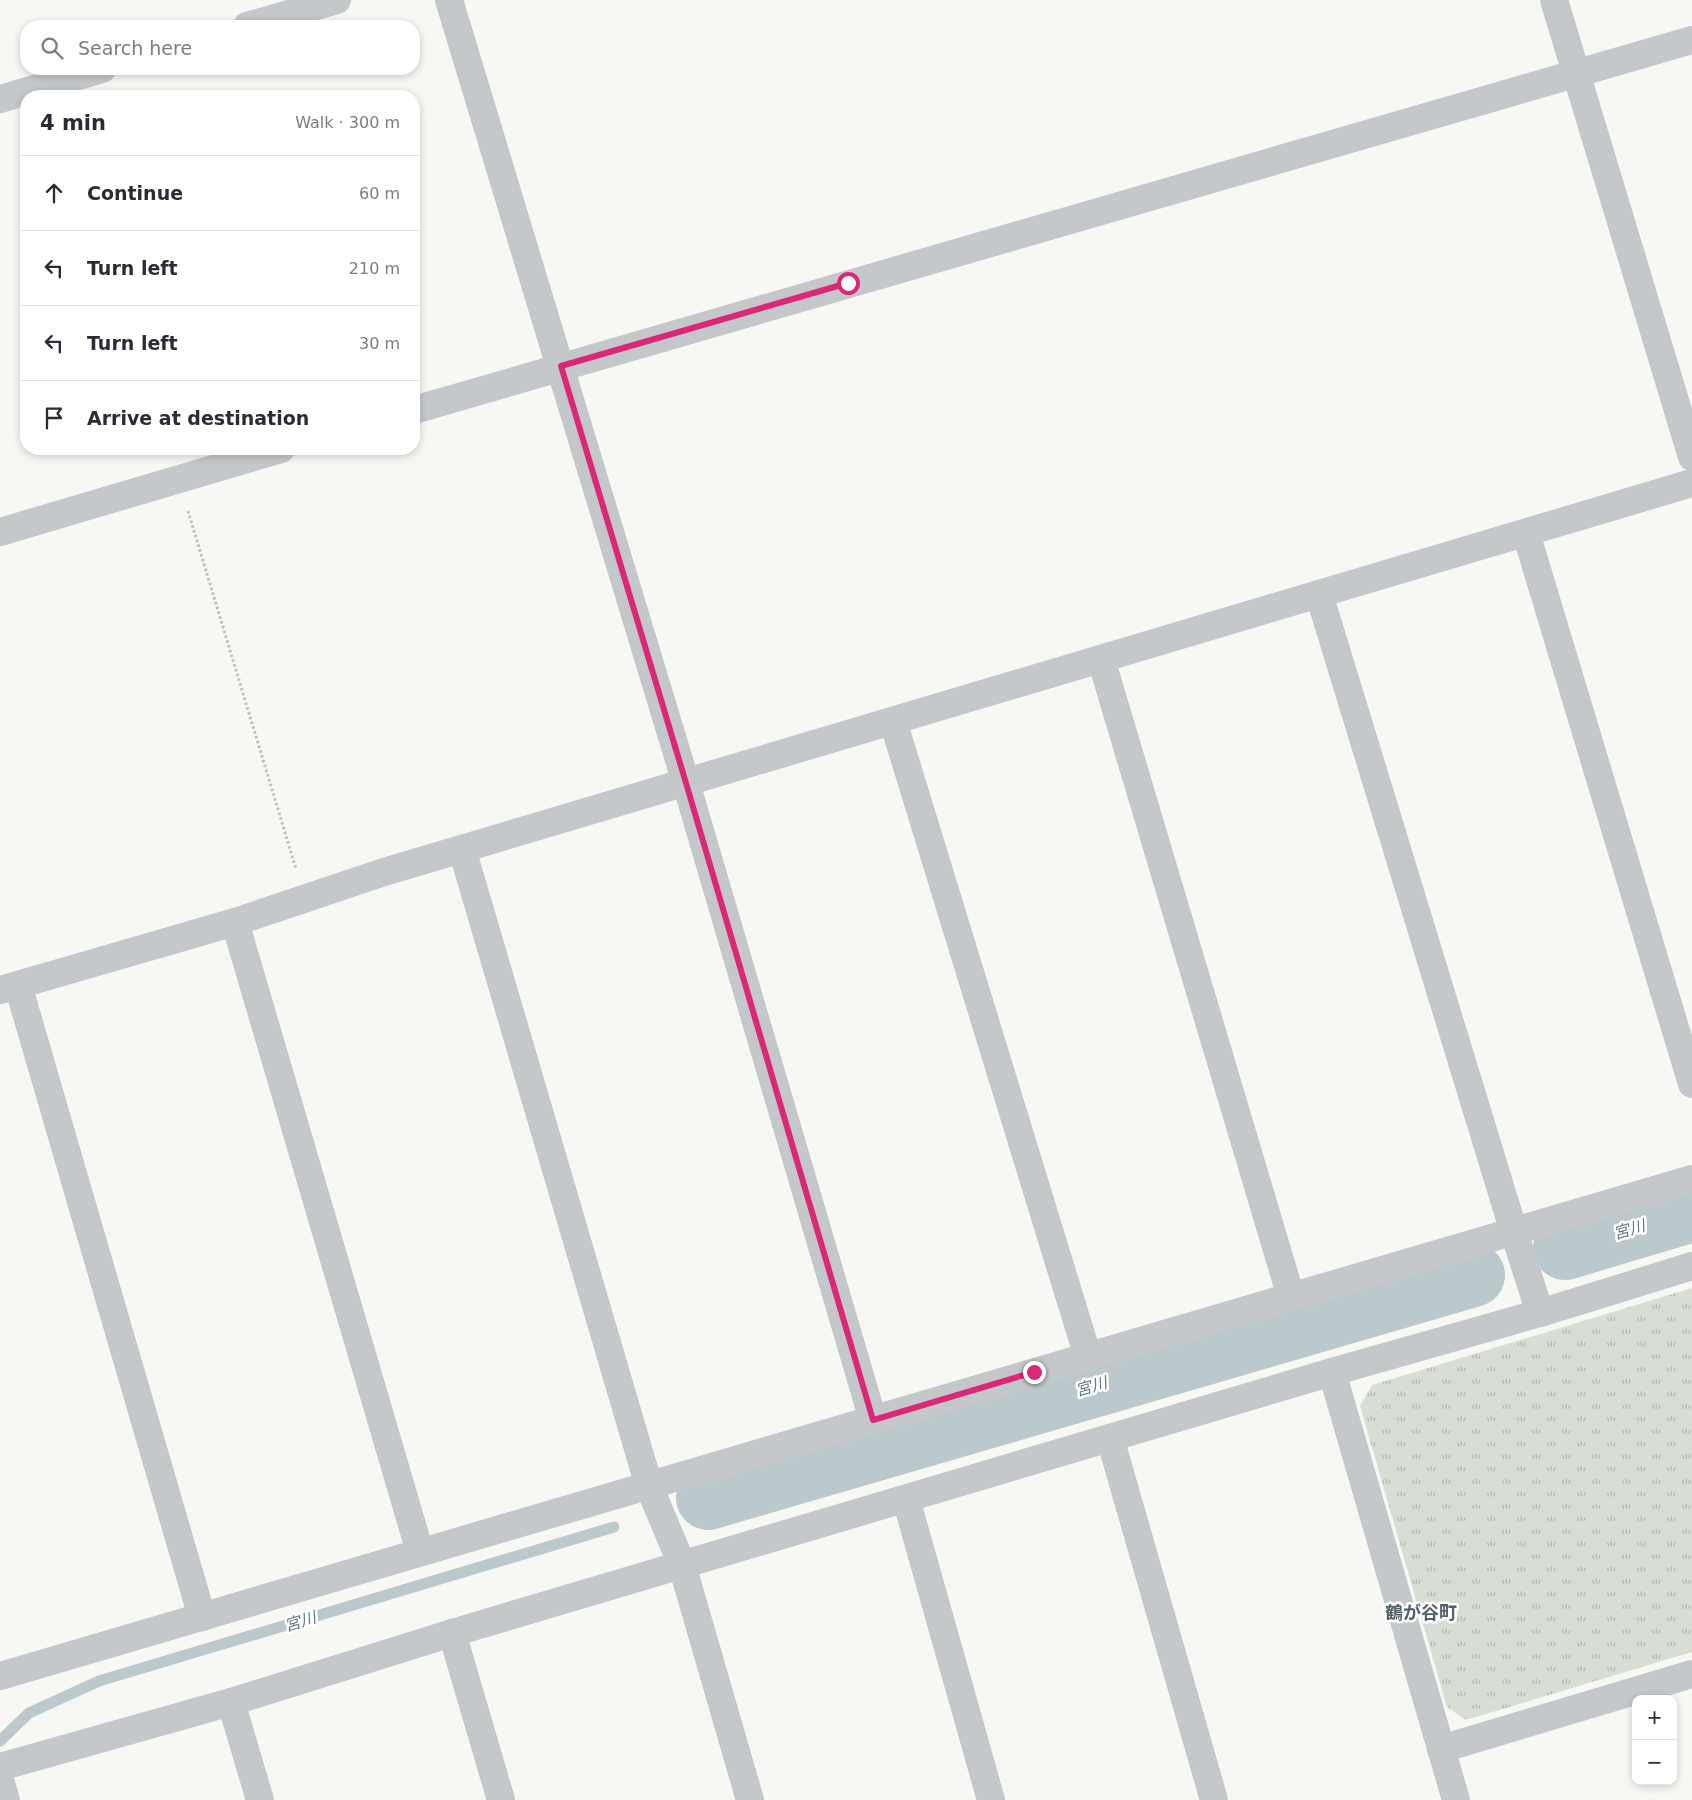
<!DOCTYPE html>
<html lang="en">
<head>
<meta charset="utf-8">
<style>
	:root { --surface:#fff; --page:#f2f2f3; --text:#2b2b33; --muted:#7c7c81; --line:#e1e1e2 }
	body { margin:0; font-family:"DejaVu Sans","Noto Sans JP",sans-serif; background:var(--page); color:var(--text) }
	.controls { position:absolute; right:15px; bottom:15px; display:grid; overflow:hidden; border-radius:10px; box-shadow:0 2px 8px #0003 }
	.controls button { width:45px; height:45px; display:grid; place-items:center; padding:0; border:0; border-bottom:1px solid var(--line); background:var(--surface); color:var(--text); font:25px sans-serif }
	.stop { position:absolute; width:15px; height:15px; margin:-11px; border:4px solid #db2777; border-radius:50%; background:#fff }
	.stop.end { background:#db2777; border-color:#fff; box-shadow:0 1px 5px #0008 }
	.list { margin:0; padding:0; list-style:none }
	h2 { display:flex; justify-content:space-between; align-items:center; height:65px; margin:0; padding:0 20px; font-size:21px }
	h2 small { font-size:16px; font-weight:400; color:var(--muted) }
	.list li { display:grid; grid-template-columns:32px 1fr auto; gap:15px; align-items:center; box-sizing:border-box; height:75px; padding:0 20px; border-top:1px solid var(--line) }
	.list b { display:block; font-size:19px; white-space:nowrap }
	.list em { font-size:16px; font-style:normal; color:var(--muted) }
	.icon { flex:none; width:28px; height:28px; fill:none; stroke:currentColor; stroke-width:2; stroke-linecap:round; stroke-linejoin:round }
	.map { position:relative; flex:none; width:1692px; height:1800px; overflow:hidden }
	.search { position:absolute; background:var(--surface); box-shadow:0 2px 8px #0003; left:20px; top:20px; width:400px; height:55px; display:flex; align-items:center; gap:12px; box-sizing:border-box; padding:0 18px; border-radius:20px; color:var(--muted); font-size:19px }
	.panel { position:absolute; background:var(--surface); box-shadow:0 2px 8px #0003; left:20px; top:90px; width:400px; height:365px; border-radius:20px }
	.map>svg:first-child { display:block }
</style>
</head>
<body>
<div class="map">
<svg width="1692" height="1800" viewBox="0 0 1692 1800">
	<defs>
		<pattern id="park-tufts" width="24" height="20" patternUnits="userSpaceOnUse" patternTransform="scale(1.25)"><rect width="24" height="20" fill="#d8ded4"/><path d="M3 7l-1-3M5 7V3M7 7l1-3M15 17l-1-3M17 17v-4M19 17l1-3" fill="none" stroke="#b3b9b2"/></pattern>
	</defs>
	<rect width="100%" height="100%" fill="#f7f7f3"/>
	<!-- park -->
	<path fill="url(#park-tufts)" d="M1692,1288V1652L1466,1720L1447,1707L1360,1406L1372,1385Z"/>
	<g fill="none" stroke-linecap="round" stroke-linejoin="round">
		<!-- stream -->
		<path stroke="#bbc8cc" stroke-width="11" d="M0,1741L29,1713L99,1681L614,1527"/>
		<!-- river -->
		<g stroke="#bbc8cc" stroke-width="64">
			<path d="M1565,1248L1692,1210"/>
			<path d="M708,1498L1473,1275"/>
		</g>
		<!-- path -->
		<path stroke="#bdc0c2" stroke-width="3" stroke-dasharray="2.5 2.5" stroke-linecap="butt" d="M188,511L296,869"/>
		<!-- minor -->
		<g stroke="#c4c8cb" stroke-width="28">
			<path d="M449,0L686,783L873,1420"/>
			<path d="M1554,0L1692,457"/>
			<path d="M247,26L337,0"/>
			<path d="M0,99L102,69"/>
			<path d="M414,410L1692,40"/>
			<path d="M0,532L281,449"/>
			<path d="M1526,533L1692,1084"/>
			<path d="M1319,594L1514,1232L1540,1313"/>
			<path d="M1101,659L1291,1297"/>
			<path d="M893,721L1088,1357"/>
			<path d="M462,849L649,1486L682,1565L750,1800"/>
			<path d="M235,922L420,1552"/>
			<path d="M18,985L202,1617"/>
			<path d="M0,990L235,922L384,872L1692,483"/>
			<path d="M1332,1372L1456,1800"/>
			<path d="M1110,1438L1214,1800"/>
			<path d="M906,1499L991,1800"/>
			<path d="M452,1633L501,1800"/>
			<path d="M0,1676L1692,1179"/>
			<path d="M231,1702L260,1800"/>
			<path d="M1441,1749L1692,1674"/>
			<path d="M0,1767L231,1702L452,1633L1332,1372L1540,1313L1692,1266"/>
			<path d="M0,1780L6,1800"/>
		</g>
	</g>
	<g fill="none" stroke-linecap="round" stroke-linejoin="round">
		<!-- route -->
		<path stroke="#db2777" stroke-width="6" d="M848,283L561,366L686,783L873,1420L1034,1372"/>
	</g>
	<g text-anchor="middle" stroke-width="5" stroke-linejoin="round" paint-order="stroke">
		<!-- water labels -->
		<g font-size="16" font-style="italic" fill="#5f7a82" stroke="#fff">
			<text transform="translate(1629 1229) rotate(-16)" y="6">宮川</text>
			<text transform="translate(1091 1386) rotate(-16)" y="6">宮川</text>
			<text transform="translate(300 1621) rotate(-17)" y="6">宮川</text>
		</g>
		<!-- quarter labels -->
		<g font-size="18" font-weight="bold" fill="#52606a" stroke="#fff">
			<text x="1421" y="1619">鶴が谷町</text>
		</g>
	</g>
</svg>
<div class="controls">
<button>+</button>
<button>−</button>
</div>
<div class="stop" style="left:848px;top:283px"></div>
<div class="stop end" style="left:1034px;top:1372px"></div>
<div class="search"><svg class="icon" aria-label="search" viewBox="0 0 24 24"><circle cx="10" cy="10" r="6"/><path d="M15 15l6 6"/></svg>Search here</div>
<section class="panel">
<h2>4 min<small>Walk · 300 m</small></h2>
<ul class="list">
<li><svg class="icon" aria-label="ahead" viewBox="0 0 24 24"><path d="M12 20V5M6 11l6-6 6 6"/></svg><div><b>Continue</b></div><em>60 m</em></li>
<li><svg class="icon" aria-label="left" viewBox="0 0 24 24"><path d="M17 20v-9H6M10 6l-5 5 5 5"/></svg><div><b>Turn left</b></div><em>210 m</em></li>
<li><svg class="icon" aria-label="left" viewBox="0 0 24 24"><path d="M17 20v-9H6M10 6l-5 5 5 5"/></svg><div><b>Turn left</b></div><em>30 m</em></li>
<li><svg class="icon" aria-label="arrive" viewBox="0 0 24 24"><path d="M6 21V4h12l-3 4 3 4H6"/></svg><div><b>Arrive at destination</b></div></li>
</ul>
</section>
</div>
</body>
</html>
